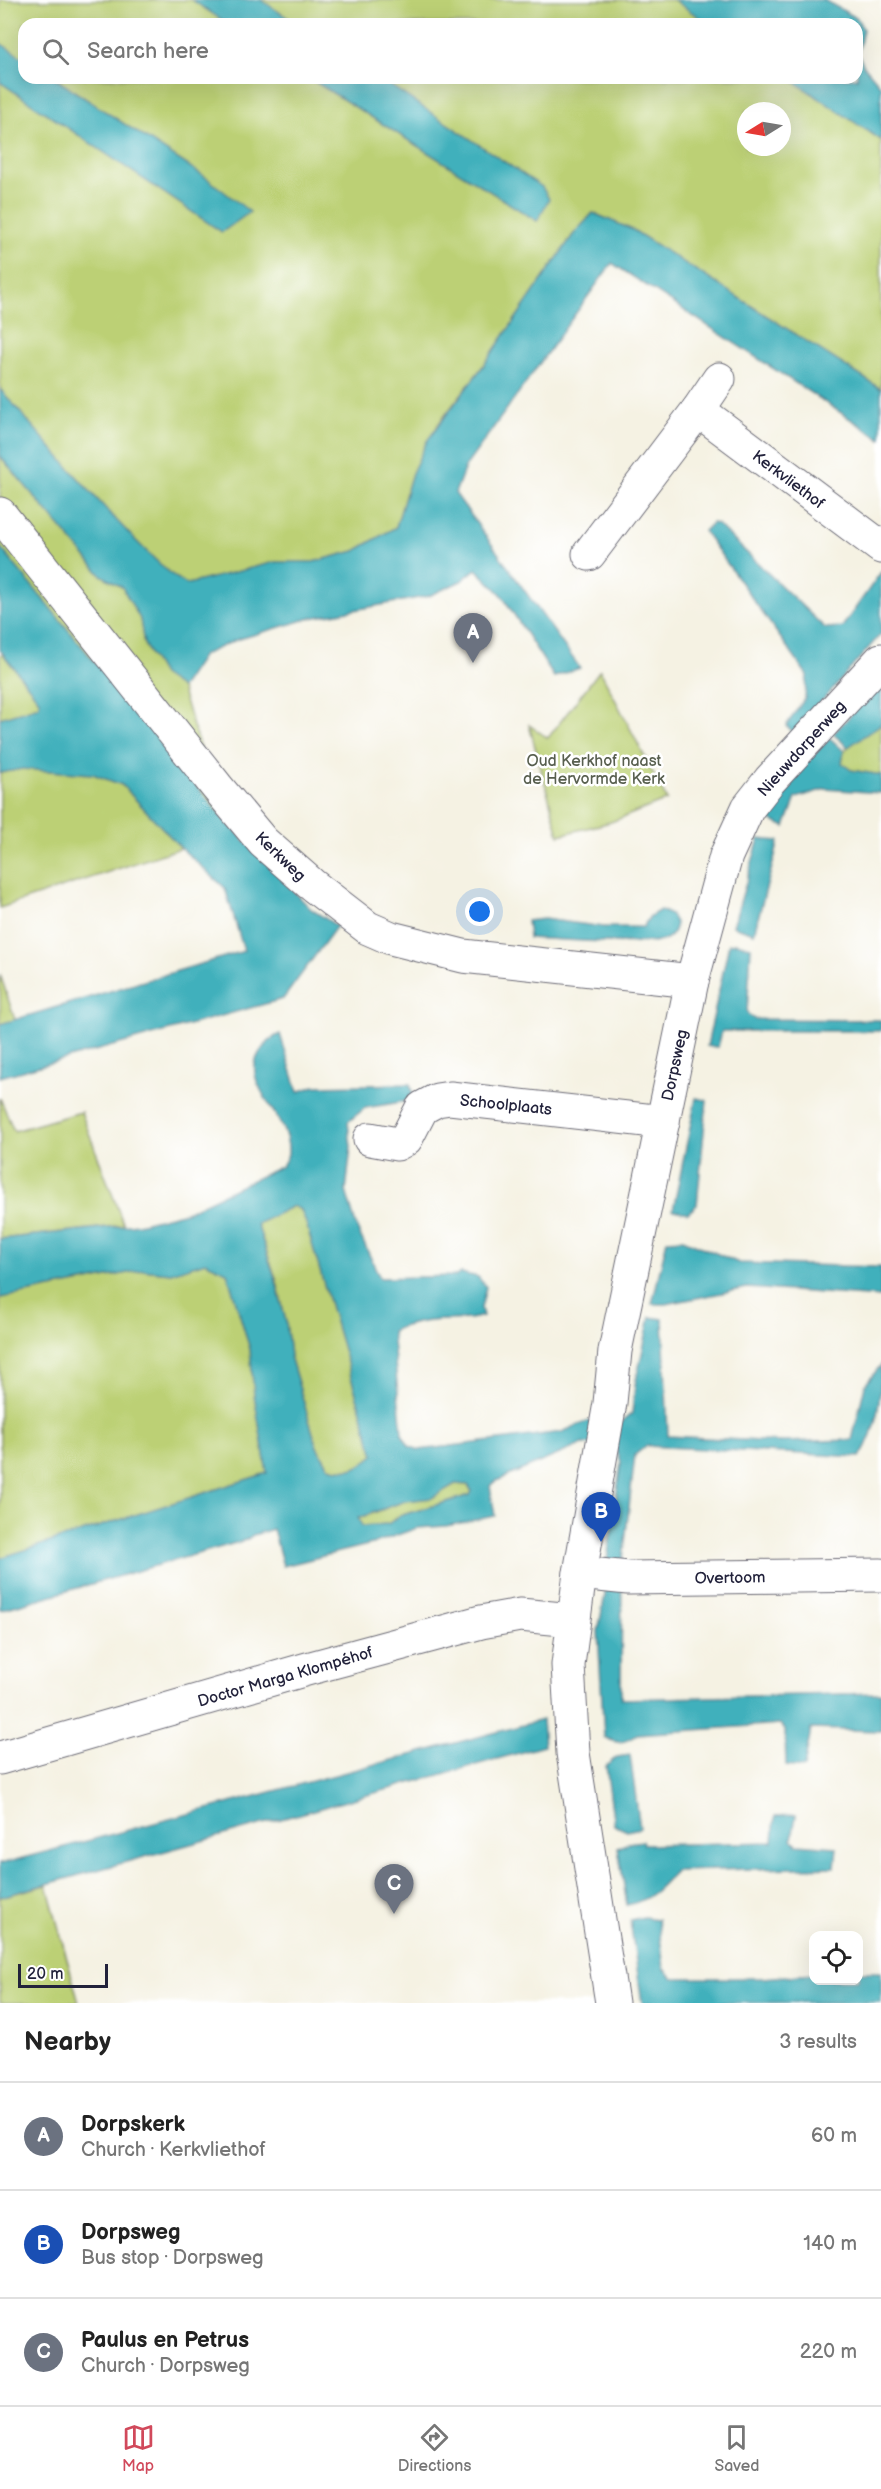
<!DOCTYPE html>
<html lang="en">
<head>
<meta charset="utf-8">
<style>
	:root { --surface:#fff; --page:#f6f6f6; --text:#222; --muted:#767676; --line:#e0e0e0; --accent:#d1495b }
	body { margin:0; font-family:"Balsamiq Sans",sans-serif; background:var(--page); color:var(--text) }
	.controls { position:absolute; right:18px; bottom:18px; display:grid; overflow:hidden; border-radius:12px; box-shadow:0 6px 24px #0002 }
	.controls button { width:54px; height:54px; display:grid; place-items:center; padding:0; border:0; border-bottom:2px solid var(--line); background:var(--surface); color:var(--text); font:30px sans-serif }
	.compass { position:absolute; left:737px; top:102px; width:54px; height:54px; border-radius:50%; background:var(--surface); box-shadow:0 6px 24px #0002; rotate:259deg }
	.scale { position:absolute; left:18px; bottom:15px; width:90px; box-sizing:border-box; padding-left:6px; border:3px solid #22223b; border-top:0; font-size:16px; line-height:21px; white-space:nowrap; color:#22223b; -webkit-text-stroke:4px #fff; paint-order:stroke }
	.you { position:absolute; left:480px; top:912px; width:21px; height:21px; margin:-15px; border:4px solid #fff; border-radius:50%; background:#1a73e8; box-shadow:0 0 0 9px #1a73e833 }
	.badge { display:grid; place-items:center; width:39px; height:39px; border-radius:50%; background:var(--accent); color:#fff; font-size:20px; font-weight:700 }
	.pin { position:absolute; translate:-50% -50px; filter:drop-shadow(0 2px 3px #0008) }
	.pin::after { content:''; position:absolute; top:32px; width:21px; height:18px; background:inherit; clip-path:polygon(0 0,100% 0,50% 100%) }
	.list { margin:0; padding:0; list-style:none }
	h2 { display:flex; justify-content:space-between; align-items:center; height:78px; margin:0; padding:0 24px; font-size:26px }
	h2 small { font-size:20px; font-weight:400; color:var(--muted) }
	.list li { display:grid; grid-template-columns:39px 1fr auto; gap:18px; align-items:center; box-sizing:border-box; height:108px; padding:0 24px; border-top:2px solid var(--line) }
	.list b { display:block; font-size:22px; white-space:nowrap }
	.list p { margin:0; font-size:20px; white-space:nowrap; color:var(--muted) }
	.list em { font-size:20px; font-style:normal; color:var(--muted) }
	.icon { flex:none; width:33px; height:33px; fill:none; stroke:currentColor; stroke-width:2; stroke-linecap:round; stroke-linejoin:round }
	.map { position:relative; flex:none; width:881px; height:2003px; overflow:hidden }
	.search { position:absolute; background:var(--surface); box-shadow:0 6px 24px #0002; left:18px; right:18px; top:18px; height:66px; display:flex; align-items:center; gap:15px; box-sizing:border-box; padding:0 21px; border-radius:18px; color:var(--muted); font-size:22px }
	.sheet { height:402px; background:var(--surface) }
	nav { display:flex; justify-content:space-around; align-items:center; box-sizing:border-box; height:84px; border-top:2px solid var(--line); background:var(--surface); font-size:16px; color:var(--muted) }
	nav a { display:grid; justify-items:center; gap:3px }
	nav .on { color:var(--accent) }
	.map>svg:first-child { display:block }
</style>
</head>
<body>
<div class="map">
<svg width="881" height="2003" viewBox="0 0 881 2003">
	<rect width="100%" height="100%" fill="#fff"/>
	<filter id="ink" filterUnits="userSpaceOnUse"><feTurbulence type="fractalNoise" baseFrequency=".0167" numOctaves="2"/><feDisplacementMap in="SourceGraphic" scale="12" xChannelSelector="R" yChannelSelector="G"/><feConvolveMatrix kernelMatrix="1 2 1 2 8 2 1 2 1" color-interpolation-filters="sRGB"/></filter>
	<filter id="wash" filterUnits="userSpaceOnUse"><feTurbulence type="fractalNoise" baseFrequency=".008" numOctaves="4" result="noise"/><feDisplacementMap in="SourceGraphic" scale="24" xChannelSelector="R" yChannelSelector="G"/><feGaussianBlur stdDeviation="1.35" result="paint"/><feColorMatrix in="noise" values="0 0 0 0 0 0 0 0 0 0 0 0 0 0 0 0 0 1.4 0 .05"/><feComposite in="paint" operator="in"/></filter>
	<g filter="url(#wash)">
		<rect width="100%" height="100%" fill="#f5f2e3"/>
		<!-- green -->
		<g fill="#bcd074" stroke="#6f7958" stroke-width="1.5" fill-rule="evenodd">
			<path d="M0,0H192L228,24H24V59L0,43Z"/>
			<path d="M261,0H674L709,24H297Z"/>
			<path d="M54,78H309L537,221L542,187L379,78H789L881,140V389L633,230L593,213L573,235L486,362L439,423L412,473L396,527L355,551L313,562H275L188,584C163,581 26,418 0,389V82L222,232L249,212L204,176ZM746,111H782V147H746Z"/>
			<path d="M0,456L101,575L122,587L140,619L144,644L162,675L181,688L222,817L0,547Z"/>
			<path d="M3,654L39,700V706L0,718V655Z"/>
			<path d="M600,670L667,800L611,822L559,835L529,725L548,738Z"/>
			<path d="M881,724V775L851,770L842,763L844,751L848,747Z"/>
			<path d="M21,769L93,774L122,785L181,848L0,908V773Z"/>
			<path d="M0,974L15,1020L0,1024Z"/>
			<path d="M0,1098L14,1131L81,1112L124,1225L0,1239Z"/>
			<path d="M293,1206L301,1210L306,1223L374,1455C357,1469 350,1473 329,1467L317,1447L290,1356L286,1322L277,1281L257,1224Z"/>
			<path d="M205,1262L227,1272L250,1349L254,1394L267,1473L0,1558V1298L143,1270L171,1273Z"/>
			<path d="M455,1484L468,1485L472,1492L470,1495L399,1516L388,1524L362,1526L358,1519L405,1501L432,1497Z"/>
			<path d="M47,1885L79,2003H0V1897Z"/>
		</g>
		<!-- water -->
		<g fill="#40b0bc" stroke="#31697c" stroke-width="1.5" fill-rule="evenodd">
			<path d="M192,0H261L297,24H228Z"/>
			<path d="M674,0H824L857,18L863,29L858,54L864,66L881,86V140L789,78H857V24H709Z"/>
			<path d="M0,43L24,59V78H54L204,176L250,212L222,232L0,82Z"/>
			<path d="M309,78H379L542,187L549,199L537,221Z"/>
			<path d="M593,213L633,230L881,389V439L612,263L465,467L455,493L580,668L554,677L501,594L476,569L461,581L429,596L311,618L236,640L203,655L181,688L162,675L144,644L140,619L122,587L101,575L0,456V389C26,418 163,581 188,584L275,562H313L355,551L396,527L412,473L427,441L486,362L573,235Z"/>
			<path d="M712,523L717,524L825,628L842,627L881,572V634L794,733L786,726L805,698L807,675L704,531Z"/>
			<path d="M0,547L222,817L311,909L337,926L283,999L0,1077V1024L244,951L225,888L181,848L122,785L93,774L22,769L0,773V718L39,706V700L0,650Z"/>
			<path d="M881,683V724L848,747L833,734Z"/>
			<path d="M830,738L844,751L842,763L851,770L881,775V793L825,789L796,798L785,827L768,819L809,759Z"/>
			<path d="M759,839L779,841L754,933L733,926Z"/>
			<path d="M660,910L671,915L676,924C674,931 673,935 666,939C651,947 552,939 529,938L527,921L544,919L604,927H643L650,916Z"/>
			<path d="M736,943L751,947L747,1013L754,1019L881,1020V1031H722L718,1047L707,1046L729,944Z"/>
			<path d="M280,1034L298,1092L314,1086L410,1084L414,1100L365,1108L348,1122L351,1147L346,1191L357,1228L380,1278L456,1276L461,1273L478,1277L486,1287L481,1308L483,1316C469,1321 454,1319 440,1320C424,1321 406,1324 392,1331L402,1434L409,1446L419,1450L562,1432L587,1421L618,1425L632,1413L635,1385L650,1317L663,1319L668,1436L782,1442L852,1440L865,1385L881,1365C881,1399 878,1428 860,1457L646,1446L635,1455L622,1568L621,1699L881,1693V1731L811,1729L804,1768L786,1766L785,1730L780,1724L637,1734C625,1744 617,1744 604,1737L598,1631L605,1595L606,1567L621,1462L615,1447L583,1444L494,1482L490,1486L495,1516L446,1526L417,1528L372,1544L283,1566L273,1529L253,1535L246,1540L0,1610V1558L267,1473L254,1394L250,1349L227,1272L205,1262L171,1273L143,1270L0,1298V1239L138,1224L186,1212L282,1166C284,1162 288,1157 288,1153C291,1115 235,1083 262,1049C267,1042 273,1037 280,1034ZM293,1206L301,1210L306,1223L374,1455C358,1469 350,1473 329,1467L317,1447L290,1356L286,1322L276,1281L257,1224ZM455,1484L468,1485L472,1491L470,1495L399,1516L388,1524L362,1526L358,1518L405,1501L432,1498Z"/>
			<path d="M696,1098L707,1100L697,1205L688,1213L673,1210Z"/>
			<path d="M683,1239L739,1263L881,1267V1297L747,1288L666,1304H652L667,1240Z"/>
			<path d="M542,1720L544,1746L0,1897V1864Z"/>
			<path d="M630,1755L640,1828L627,1831L614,1825L606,1766L617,1757Z"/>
			<path d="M796,1815L792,1839L797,1844L837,1847L835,1867L675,1871C661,1887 649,1901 627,1905L618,1848L628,1843L642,1841L643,1845L773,1842L775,1816Z"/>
			<path d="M644,1917L658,1919L664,1968L673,1978H761L813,1974L814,1980H858L859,1972H881V2002L642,2003L630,1920Z"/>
		</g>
	</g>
	<g filter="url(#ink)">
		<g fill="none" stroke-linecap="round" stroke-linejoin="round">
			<defs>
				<g id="minor">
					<path d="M698,410L719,379"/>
					<path d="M0,514L217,787L263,842L311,884L368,928L391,938L463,956L692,981"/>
					<path d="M589,554L698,410L881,547"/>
					<path d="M370,1139L397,1144L406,1139L422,1108L437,1100L450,1098L663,1122"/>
					<path d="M580,1573L628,1578L881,1575"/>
					<path d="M0,1758L307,1669L481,1622L520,1615L573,1620"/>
					<path d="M612,2003L573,1753L568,1665L580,1573L610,1403L615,1351L692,981L726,856L748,808L770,780L881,660"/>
				</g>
			</defs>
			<!-- minor casing -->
			<use href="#minor" stroke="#6c6b76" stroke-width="35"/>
			<!-- minor -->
			<use href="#minor" stroke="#fff" stroke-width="33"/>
		</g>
	</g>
	<g text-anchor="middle" stroke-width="5" stroke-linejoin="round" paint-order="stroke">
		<!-- street labels -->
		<g font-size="16" fill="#22223b" stroke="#fff">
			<text transform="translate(789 479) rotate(37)" y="6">Kerkvliethof</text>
			<text transform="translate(801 748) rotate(-48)" y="6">Nieuwdorperweg</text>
			<text transform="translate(281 856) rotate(44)" y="6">Kerkweg</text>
			<text transform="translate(674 1065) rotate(-78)" y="6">Dorpsweg</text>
			<text transform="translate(506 1104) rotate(6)" y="6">Schoolplaats</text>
			<text transform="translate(730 1577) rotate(-1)" y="6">Overtoom</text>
			<text transform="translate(285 1676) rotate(-16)" y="6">Doctor Marga Klompéhof</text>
		</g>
		<!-- park labels -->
		<g font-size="16" fill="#585f4f" stroke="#fff">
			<text x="594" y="766">Oud Kerkhof naast<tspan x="594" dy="18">de Hervormde Kerk</tspan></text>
		</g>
	</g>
</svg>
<div class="controls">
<button><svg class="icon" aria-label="locate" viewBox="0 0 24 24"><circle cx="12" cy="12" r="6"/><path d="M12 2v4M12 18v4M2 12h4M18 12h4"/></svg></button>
</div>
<svg class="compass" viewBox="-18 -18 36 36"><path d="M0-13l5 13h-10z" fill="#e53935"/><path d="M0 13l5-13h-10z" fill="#767676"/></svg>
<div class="scale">20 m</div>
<div class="you"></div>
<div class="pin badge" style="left:473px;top:663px;background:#6b7280">A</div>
<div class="pin badge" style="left:601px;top:1542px;background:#1a4fb4">B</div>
<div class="pin badge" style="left:394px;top:1914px;background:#6b7280">C</div>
<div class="search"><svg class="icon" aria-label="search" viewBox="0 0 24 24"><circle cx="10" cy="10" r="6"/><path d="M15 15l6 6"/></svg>Search here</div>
</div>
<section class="sheet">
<h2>Nearby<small>3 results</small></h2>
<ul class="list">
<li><span class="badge" style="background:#6b7280">A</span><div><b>Dorpskerk</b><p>Church · Kerkvliethof</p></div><em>60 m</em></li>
<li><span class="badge" style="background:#1a4fb4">B</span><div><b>Dorpsweg</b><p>Bus stop · Dorpsweg</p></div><em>140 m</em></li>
<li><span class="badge" style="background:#6b7280">C</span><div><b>Paulus en Petrus</b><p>Church · Dorpsweg</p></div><em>220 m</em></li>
</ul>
</section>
<nav>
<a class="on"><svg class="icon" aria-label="map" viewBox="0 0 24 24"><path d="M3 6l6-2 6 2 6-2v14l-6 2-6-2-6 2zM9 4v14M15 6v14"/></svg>Map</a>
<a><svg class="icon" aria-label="directions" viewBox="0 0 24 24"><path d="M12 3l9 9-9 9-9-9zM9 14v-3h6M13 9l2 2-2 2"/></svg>Directions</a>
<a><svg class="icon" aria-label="saved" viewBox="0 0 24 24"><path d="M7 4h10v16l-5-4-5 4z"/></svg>Saved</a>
</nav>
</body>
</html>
